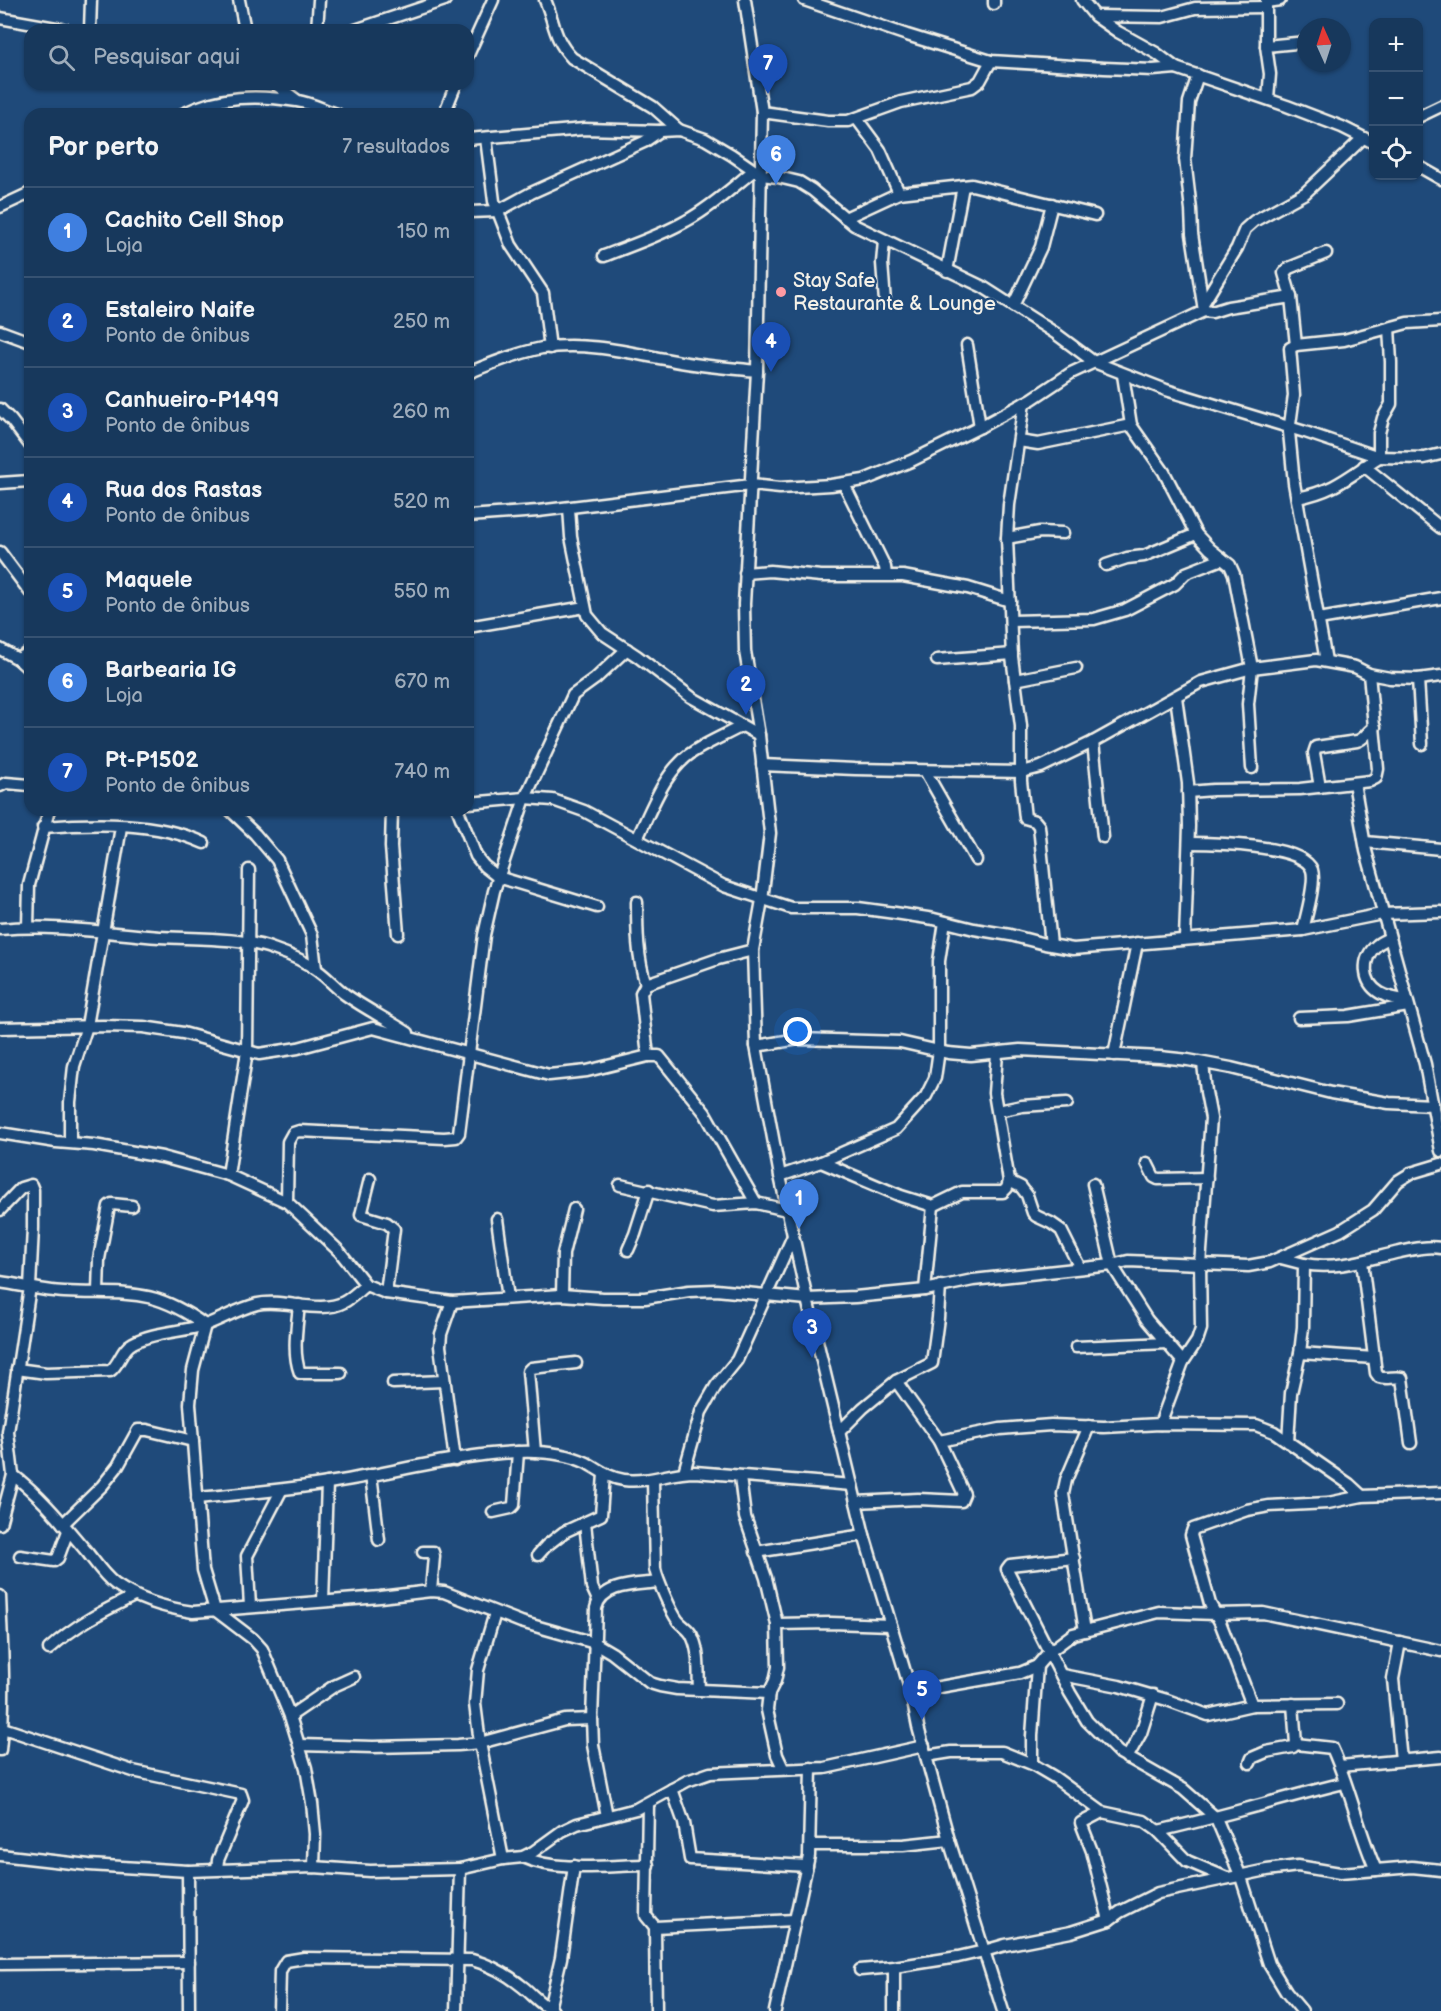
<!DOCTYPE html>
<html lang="pt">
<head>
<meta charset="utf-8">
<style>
	:root { --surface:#17385c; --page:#244365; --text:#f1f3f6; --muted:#9eacbb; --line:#365272; --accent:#e69b98 }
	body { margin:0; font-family:"Balsamiq Sans",sans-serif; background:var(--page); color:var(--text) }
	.controls { position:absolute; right:18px; top:18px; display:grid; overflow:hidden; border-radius:12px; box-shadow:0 2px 4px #0004 }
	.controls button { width:54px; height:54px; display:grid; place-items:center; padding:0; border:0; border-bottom:2px solid var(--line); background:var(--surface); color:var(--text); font:30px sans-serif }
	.compass { position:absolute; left:1297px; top:18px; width:54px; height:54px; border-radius:50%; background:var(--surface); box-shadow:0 2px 4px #0004; rotate:357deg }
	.you { position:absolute; left:798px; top:1032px; width:21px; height:21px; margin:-15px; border:4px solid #fff; border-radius:50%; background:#1a73e8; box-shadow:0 0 0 9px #1a73e833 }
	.badge { display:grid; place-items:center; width:39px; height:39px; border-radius:50%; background:var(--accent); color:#fff; font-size:20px; font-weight:700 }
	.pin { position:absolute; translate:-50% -50px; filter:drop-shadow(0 2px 3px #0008) }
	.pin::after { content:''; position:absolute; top:32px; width:21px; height:18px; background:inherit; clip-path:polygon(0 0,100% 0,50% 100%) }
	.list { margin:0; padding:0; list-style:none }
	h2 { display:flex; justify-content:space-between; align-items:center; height:78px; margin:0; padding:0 24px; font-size:26px }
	h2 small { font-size:20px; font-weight:400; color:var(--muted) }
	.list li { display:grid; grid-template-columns:39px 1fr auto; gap:18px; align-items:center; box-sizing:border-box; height:90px; padding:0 24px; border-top:2px solid var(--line) }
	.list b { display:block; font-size:22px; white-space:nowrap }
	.list p { margin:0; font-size:20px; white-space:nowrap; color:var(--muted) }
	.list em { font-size:20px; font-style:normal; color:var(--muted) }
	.icon { flex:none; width:33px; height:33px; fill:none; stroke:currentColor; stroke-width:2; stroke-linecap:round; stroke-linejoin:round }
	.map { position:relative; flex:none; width:1441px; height:2011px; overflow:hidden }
	.search { position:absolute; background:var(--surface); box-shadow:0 2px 4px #0004; left:24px; top:24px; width:450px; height:66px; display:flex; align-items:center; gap:15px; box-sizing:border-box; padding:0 21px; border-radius:18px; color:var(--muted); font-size:22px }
	.panel { position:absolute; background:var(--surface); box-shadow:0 2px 4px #0004; left:24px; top:108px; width:450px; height:708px; border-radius:18px }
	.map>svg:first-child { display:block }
</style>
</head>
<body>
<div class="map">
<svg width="1441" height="2011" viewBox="0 0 1441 2011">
	<rect width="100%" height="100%" fill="#1f4a7a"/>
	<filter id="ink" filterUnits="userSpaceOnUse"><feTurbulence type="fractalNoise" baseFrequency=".0167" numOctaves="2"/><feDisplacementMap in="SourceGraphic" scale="12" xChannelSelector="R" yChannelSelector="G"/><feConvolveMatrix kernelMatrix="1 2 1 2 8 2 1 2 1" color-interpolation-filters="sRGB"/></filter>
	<g filter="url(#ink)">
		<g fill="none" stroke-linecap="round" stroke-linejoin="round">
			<defs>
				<g id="minor">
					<path d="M239,0L245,30"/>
					<path d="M545,0C555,23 553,38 572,58L653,107L679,130"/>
					<path d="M745,0L762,112L757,371L744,604L745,651L759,735L770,833L762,900L753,950L756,1046L780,1176L807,1299L864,1535L911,1692L918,1727L949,1840L1003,2011"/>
					<path d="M804,0L907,35L991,61L1104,68L1153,70L1176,68"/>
					<path d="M1082,0L1095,16L1118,32L1156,53L1176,68L1287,106L1342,127L1374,143"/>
					<path d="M1266,1V46L1270,74L1268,99"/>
					<path d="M1266,2L1280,0"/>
					<path d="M994,4V0"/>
					<path d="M1096,16L1162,17L1195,8L1265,7"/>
					<path d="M0,18L67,30"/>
					<path d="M90,30L91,0"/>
					<path d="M317,30L319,0"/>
					<path d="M355,30L445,0"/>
					<path d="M1266,46L1306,42"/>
					<path d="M468,55L493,0"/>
					<path d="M1198,75L1189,102L1185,159L1191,210L1192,234L1204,311L1212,312L1228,307L1291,297L1296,345L1344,340L1407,323L1441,321"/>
					<path d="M275,84L298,101"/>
					<path d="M762,112L828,121H848L901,102L972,87L980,81L991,61"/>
					<path d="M183,114C219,95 258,95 297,101C311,103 324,110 337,114"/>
					<path d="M444,114L456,84"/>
					<path d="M1418,117L1441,106"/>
					<path d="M857,119L880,150L899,193"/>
					<path d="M486,138L494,201L511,245L543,293L550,348"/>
					<path d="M468,139L584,129L660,131L679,130L705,139L732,155L761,175L778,177L799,182L812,190L854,225L983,287L1055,333L1094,362L1166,390L1305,432L1379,457L1424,458L1441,454"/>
					<path d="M1418,166L1441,179"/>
					<path d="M0,207L30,193"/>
					<path d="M468,212L498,211L531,193L644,142L660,131"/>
					<path d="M845,218L899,193L972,185L1095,215"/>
					<path d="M884,241L882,263L885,302"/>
					<path d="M604,256C632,245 660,236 686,221C710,208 732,188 753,171"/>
					<path d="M947,271L963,186"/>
					<path d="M1291,297L1284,273L1289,268L1326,253"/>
					<path d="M1204,302L1237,248L1245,229L1254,221L1305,193L1363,138"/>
					<path d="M1013,306L1041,247L1052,204"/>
					<path d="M0,331L30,342"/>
					<path d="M967,345L980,427"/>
					<path d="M1296,345L1290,348L1294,395L1289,432L1294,483L1326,661"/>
					<path d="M468,373C492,363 517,353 542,348C587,341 631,353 675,361C702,366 729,368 757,371"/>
					<path d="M1123,375L1131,425L1164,472L1196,534L1210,549L1230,565L1234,574L1252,668L1248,704L1252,768"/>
					<path d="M1024,403L1009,505L1007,538L1012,657L1021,726V781L1025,818L1035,821L1039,826L1051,945"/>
					<path d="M0,409L11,420L30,445"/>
					<path d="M1019,441L1038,444L1131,425"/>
					<path d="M1364,466L1441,528"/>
					<path d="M0,483L30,481"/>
					<path d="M844,484L885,567L886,575"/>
					<path d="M1297,498C1335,491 1348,477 1379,457V433L1383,418L1391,404V362L1389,328"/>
					<path d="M569,508L571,537L587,615L602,633L637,656L691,697L759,735"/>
					<path d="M468,516L538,511L751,485L780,488L831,485L864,480L911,461L980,427L1032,399L1071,373L1204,311"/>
					<path d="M1007,538L1040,532L1063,533"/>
					<path d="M0,552L30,592"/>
					<path d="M1106,565L1127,558L1144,556L1196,534"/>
					<path d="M745,573L770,571L821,576H903L968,588L1010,601"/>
					<path d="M1319,619L1441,598"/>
					<path d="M1011,621L1094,619L1125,610L1175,584L1186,573L1222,559"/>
					<path d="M468,627L585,607"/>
					<path d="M0,649L18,659L30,670"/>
					<path d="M18,659L30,652"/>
					<path d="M937,660L1012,654"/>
					<path d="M1418,679L1422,744"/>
					<path d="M1015,680L1076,668"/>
					<path d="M1176,697L1188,783L1189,826L1185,939"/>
					<path d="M1093,742L1103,837"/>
					<path d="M762,765L855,769L1022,772L1041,767L1093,742L1201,682L1252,668L1316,660L1355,667L1369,674L1390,678L1418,679L1441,676"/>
					<path d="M925,771L976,860"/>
					<path d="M1354,783L1366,851L1425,1064L1441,1151"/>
					<path d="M0,786L6,783L30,785"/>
					<path d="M1320,787L1314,753L1316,747L1357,741C1365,739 1367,731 1375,727"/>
					<path d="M1188,792L1213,790L1300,789L1370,781L1376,778L1378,769L1369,674"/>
					<path d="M468,803L525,798L553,800L584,811L724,886L791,908H858L895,913L934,919L974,929L1010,935L1045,944L1073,949L1303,930L1382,914L1441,912"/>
					<path d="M230,810L255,834L277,860L312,935L316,969"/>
					<path d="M392,810L391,847L398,934"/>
					<path d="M458,810L476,856L484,866L498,877L597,907"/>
					<path d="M43,827C95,823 156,821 204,843"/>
					<path d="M637,839C652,808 665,768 696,750C711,741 727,734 742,726"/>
					<path d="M1365,842L1441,849"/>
					<path d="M1189,843C1212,843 1303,844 1312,870C1316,883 1306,916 1303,930"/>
					<path d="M637,902C637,929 637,958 646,984"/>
					<path d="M28,927L29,885L49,810"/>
					<path d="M0,929C55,924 105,933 160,937C195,939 240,937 273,949C288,954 305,961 318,971C328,978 336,988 346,995C366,1009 388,1020 408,1033"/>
					<path d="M1389,938C1386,940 1380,942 1377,945C1361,958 1362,982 1380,993C1388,998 1397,999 1407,1000"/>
					<path d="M1299,1018L1348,1016L1408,1006"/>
					<path d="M0,1028L103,1026L143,1027L183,1033L259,1054L298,1048L373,1028L549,1075L587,1071L648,1056H659L705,1113L756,1203"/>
					<path d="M756,1046L798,1039L867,1041L900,1042L948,1053L971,1055L1020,1050L1160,1057L1188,1060L1231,1068L1331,1093L1389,1103L1433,1105"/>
					<path d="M1114,1055L1137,943"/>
					<path d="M648,1056L641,993L646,984L718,959L753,950"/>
					<path d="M998,1111L1022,1106L1067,1103"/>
					<path d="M0,1133L56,1142L94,1145L162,1157L228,1175L287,1202L340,1252L366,1285L386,1293L452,1302L562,1295L603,1298H645L689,1291L716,1290L807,1299L855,1297L925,1290L973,1280L1112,1265L1128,1261L1248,1266L1270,1262L1340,1231L1373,1210L1398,1181L1411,1173L1441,1164"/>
					<path d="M70,1142V1102L74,1066L87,1026L121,827"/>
					<path d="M821,1162L901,1196L933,1206L962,1192H1003L1007,1188L1009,1181L994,1093L997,1054"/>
					<path d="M1147,1163L1154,1177L1158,1179L1207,1178"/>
					<path d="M228,1175L247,1051L249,870"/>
					<path d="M780,1176L821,1162L896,1129L926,1096L935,1078L939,1050V961L945,922"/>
					<path d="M370,1179L361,1215L387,1223L394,1229L386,1293"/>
					<path d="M1009,1181L1021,1187L1027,1195L1033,1213L1036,1216L1051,1223L1061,1230L1080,1268"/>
					<path d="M1093,1184L1112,1265L1147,1320L1183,1362"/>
					<path d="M620,1185L713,1206L756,1203L787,1210"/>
					<path d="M287,1202L288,1142L293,1133L299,1131L444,1138L456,1137L459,1133L484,935L494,891L525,798L573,695L595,679L627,649"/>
					<path d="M0,1210L21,1188L31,1185L33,1190V1228L30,1287L8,1432L13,1475L0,1524"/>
					<path d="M497,1219L508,1298"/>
					<path d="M628,1250L635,1234L649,1190"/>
					<path d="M1281,1258L1304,1264L1303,1327L1300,1353L1291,1393L1288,1442"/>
					<path d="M1362,1261L1376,1373L1379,1377C1386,1380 1394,1376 1402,1378L1411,1443"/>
					<path d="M1304,1264C1337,1270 1367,1259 1400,1252C1414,1249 1427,1246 1441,1248"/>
					<path d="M0,1282C21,1285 43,1291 64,1292C126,1295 151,1286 205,1325L193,1370L190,1404L203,1570L215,1610L253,1639L262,1649L290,1716L306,1768L312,1803L315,1834L314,1867"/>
					<path d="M925,1290L933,1206"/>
					<path d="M98,1292L99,1259L109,1206L112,1204L132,1206"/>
					<path d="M562,1295L563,1254L574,1209"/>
					<path d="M452,1302L441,1334L440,1346L455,1460"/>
					<path d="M299,1305C297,1327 292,1352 300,1373H341"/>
					<path d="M1076,1347L1167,1343"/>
					<path d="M1300,1353L1374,1358"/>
					<path d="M17,1369L46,1373L110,1371C120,1364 121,1349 133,1343C152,1332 183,1332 205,1325C222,1319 238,1309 257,1304C283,1298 320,1315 344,1302C352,1298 359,1290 366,1285"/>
					<path d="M393,1383L444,1381"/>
					<path d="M1160,1424L1183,1362L1197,1341L1201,1329L1200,1264L1211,1118L1206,1092L1203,1063"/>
					<path d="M839,1432L863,1408L896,1381L932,1363L938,1318L940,1286"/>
					<path d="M939,1441L1000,1429L1051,1425L1104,1427L1160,1424L1256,1425L1274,1432L1349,1484L1362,1496"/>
					<path d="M535,1452L528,1371L531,1368L576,1363"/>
					<path d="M684,1472L701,1412L716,1386L737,1360L793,1236"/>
					<path d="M13,1475C42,1497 64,1525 87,1552C95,1562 104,1576 115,1584C138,1600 165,1608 193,1612L380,1597L431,1591L444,1592L521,1622L595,1643L612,1653L650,1683L660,1686L677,1689L769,1693"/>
					<path d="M371,1475L379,1540"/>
					<path d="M740,1477L745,1517L766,1578L777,1624L778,1667L775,1681L769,1693L767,1710L777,1755L783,1768"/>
					<path d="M653,1480L655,1569C657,1579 671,1612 678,1621C683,1627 690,1629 693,1638C700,1654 698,1673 699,1690"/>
					<path d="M197,1498C241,1494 284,1490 328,1483C390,1474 452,1455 516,1452C538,1451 566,1453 587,1463C599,1470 609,1478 624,1480C649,1483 671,1472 695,1472L852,1485"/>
					<path d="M856,1502L918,1499L961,1501L964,1494L939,1441L896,1381"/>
					<path d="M493,1512L511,1508L514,1505L518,1452"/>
					<path d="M585,1523L592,1587L598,1600"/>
					<path d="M63,1524L102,1486L118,1466L138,1430H147L193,1441"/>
					<path d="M423,1552H433L434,1556L431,1591"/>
					<path d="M756,1552L864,1535"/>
					<path d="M538,1555L546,1546L564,1532L601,1515L604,1474"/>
					<path d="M20,1556L54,1561L58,1558L68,1531"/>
					<path d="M1074,1558L1010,1565L1007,1569L1070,1693L1087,1721L1118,1752L1183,1789L1216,1818L1241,1877L1269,1964L1286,1992L1302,2011"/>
					<path d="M0,1596C2,1647 6,1699 0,1750"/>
					<path d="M323,1601L327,1483"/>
					<path d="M250,1606L247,1556L281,1491"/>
					<path d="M495,1613L478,1670L475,1704L480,1743L503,1859"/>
					<path d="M777,1624L831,1623L891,1625"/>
					<path d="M1085,1631L1063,1494L1066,1480L1089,1426"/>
					<path d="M1400,1642L1393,1679L1401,1760"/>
					<path d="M49,1649C75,1625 103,1611 134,1596"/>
					<path d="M1062,1675L1119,1686L1167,1700L1208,1715L1252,1705L1337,1704"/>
					<path d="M911,1692L1020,1673L1037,1666L1049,1652L1073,1634L1159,1612L1215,1614L1263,1613L1441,1651"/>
					<path d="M1293,1704L1296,1744"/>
					<path d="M1252,1705L1220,1622L1210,1604L1191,1535L1193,1529L1247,1510L1269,1506L1328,1503L1362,1496L1441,1493"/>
					<path d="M290,1716L334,1686L354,1677"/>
					<path d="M0,1727L133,1771L241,1794L243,1800L218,1860L217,1869"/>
					<path d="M300,1745L373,1747L458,1745L480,1743L565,1720L592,1719"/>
					<path d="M926,1756L951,1752H1002L1032,1764L1054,1777L1102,1812L1144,1821L1158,1831L1187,1861L1227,1878"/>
					<path d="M1127,1758L1141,1733L1153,1695"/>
					<path d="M1250,1763L1252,1758L1266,1752L1293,1747L1296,1744L1332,1748C1350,1787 1358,1830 1376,1870"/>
					<path d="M1032,1764V1736L1037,1666"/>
					<path d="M1340,1766L1441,1757"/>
					<path d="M672,1789L684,1823L690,1859L807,1866"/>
					<path d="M648,1804L646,1916L655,1927L656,2011"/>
					<path d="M1102,1812L1081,1823L1092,1851L1109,1920"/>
					<path d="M607,1816L593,1745L592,1719L596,1608C602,1583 637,1585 658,1582"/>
					<path d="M1158,1831C1221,1817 1282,1798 1344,1783"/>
					<path d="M810,1845H903L949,1840"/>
					<path d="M0,1855L89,1865L188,1871L314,1867L370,1871L460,1869L503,1859L523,1857L533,1852L562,1831L577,1824L636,1809L687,1781L710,1773L825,1768L924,1746"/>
					<path d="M523,1857C557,1873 610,1865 648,1865"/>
					<path d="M188,1871L189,2011"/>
					<path d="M655,1927L794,1920"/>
					<path d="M0,1964L189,1962"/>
					<path d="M894,1967V2011"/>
					<path d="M860,1970L894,1967L958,1957L984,1951L1005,1945L1071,1932L1109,1920L1120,1912L1158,1893L1267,1870L1298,1866L1340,1873L1412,1867L1441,1870"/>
					<path d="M549,2009L561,1958L574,1866"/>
					<path d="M279,2011L280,1971L286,1961L304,1958L472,1960C491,1965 507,1974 523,1987C533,1995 541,2005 553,2011"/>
					<path d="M456,2011L460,1869"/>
					<path d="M775,2011L809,1856L811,1768"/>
				</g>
			</defs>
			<!-- minor casing -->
			<use href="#minor" stroke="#f4f1e8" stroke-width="15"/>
			<!-- minor -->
			<use href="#minor" stroke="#1f4a7a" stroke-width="10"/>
		</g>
	</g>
	<!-- markers -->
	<circle fill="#ff9aa2" stroke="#1f4a7a" stroke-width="2" cx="781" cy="292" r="6"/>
	<g text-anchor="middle" stroke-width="4.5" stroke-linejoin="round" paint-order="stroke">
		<!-- poi labels -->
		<g font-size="20" fill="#f4f1e8" stroke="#1f4a7a" text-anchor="start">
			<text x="793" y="287">Stay Safe<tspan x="793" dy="23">Restaurante &amp; Lounge</tspan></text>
		</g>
	</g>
</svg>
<div class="controls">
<button>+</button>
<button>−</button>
<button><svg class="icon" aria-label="locate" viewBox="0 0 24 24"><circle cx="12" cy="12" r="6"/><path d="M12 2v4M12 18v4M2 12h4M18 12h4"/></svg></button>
</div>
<svg class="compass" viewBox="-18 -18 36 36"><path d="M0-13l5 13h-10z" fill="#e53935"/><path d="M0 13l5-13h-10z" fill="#9eacbb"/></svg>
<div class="you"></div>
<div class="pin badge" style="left:799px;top:1229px;background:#3f7fe0">1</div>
<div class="pin badge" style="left:746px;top:715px;background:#1a4fb4">2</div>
<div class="pin badge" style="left:812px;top:1358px;background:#1a4fb4">3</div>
<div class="pin badge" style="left:771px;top:372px;background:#1a4fb4">4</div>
<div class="pin badge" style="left:922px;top:1720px;background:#1a4fb4">5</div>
<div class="pin badge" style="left:776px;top:185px;background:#3f7fe0">6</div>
<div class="pin badge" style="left:768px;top:94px;background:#1a4fb4">7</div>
<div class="search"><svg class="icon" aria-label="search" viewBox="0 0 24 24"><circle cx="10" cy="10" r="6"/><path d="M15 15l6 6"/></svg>Pesquisar aqui</div>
<section class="panel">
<h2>Por perto<small>7 resultados</small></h2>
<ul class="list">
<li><span class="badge" style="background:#3f7fe0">1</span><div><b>Cachito Cell Shop</b><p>Loja</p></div><em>150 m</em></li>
<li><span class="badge" style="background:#1a4fb4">2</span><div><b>Estaleiro Naife</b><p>Ponto de ônibus</p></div><em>250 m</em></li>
<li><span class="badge" style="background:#1a4fb4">3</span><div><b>Canhueiro-P1499</b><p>Ponto de ônibus</p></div><em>260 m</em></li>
<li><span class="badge" style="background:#1a4fb4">4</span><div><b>Rua dos Rastas</b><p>Ponto de ônibus</p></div><em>520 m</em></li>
<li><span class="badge" style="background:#1a4fb4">5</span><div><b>Maquele</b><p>Ponto de ônibus</p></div><em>550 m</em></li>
<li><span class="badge" style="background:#3f7fe0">6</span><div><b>Barbearia IG</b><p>Loja</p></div><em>670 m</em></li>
<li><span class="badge" style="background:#1a4fb4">7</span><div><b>Pt-P1502</b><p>Ponto de ônibus</p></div><em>740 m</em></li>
</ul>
</section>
</div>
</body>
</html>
